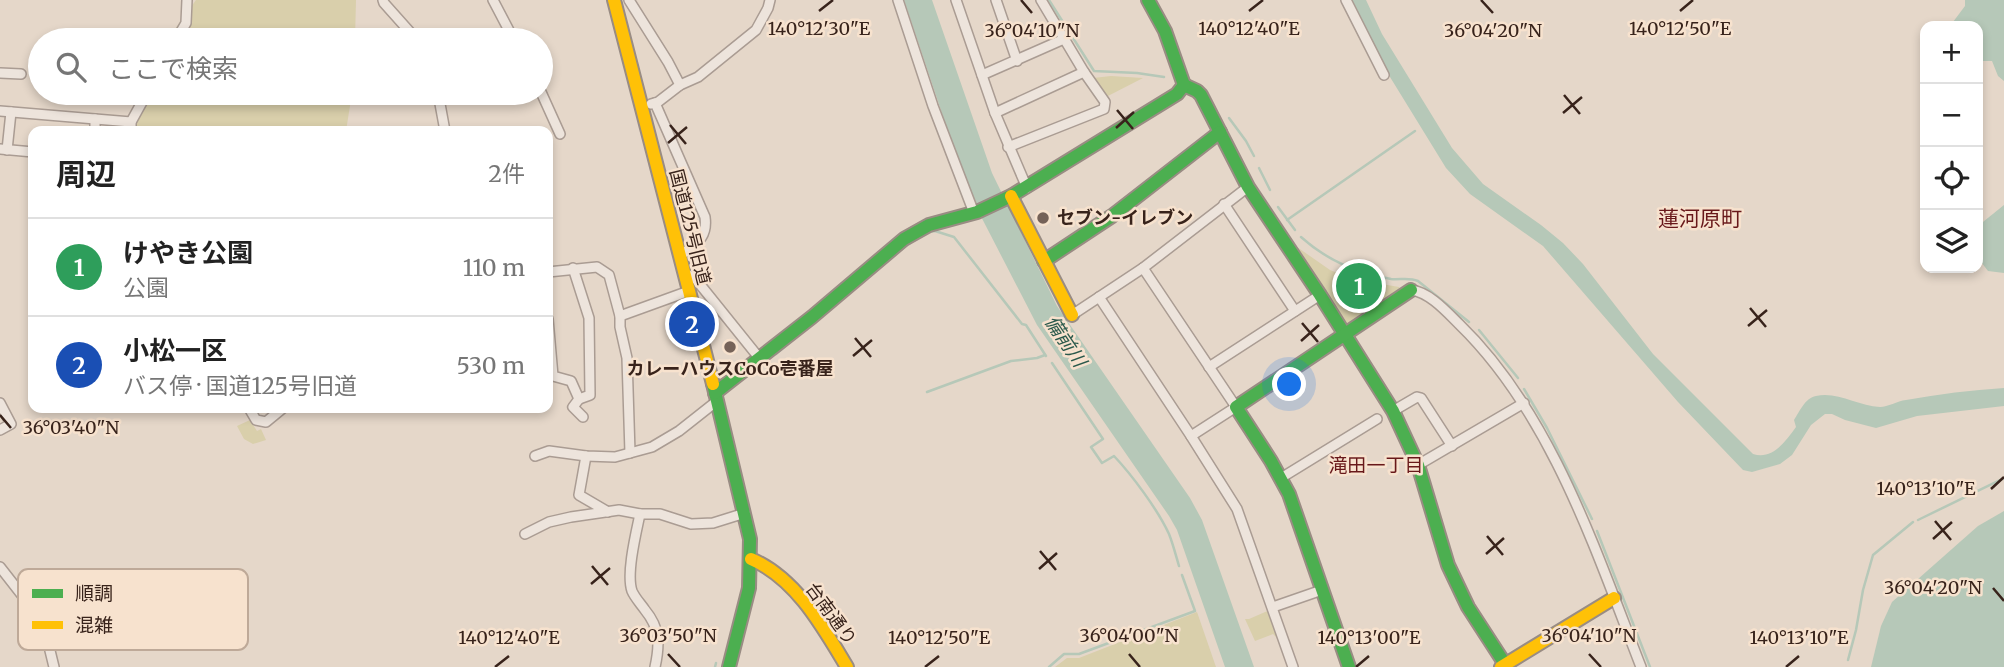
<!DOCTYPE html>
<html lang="ja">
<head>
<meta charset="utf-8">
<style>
	:root { --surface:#fff; --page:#f2f2f2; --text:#222; --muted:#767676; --line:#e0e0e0; --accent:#2563eb }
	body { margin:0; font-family:Merriweather,"Noto Sans JP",serif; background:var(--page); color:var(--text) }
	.controls { position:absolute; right:21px; top:21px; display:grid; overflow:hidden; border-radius:14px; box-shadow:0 4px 10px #0003 }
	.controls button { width:63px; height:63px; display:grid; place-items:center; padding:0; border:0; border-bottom:2px solid var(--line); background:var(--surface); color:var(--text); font:35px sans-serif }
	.you { position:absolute; left:1290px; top:385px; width:24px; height:24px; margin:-18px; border:5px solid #fff; border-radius:50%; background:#1a73e8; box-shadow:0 0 0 10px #1a73e833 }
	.badge { display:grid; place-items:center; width:46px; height:46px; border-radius:50%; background:var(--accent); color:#fff; font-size:23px; font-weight:700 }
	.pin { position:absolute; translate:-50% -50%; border:4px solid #fff; box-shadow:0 2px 7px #0006 }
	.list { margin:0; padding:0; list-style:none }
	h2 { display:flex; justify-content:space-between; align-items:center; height:91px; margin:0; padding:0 28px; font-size:30px }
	h2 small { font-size:23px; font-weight:400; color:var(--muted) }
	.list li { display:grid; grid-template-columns:46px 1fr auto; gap:21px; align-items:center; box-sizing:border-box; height:98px; padding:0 28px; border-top:2px solid var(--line) }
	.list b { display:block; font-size:26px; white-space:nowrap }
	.list p { margin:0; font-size:23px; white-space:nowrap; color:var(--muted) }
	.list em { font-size:23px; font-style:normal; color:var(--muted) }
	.icon { flex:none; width:38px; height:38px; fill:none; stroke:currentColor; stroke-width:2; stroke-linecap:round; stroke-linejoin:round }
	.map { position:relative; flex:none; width:2004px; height:667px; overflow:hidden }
	.search { position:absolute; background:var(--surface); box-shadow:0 4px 10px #0003; left:28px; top:28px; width:525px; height:77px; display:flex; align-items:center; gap:18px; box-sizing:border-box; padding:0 24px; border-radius:38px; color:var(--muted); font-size:26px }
	.panel { position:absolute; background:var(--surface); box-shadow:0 4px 10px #0003; left:28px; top:126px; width:525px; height:287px; border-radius:14px }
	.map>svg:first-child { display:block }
</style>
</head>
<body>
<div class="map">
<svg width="2004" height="667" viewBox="0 0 2004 667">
	<rect width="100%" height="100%" fill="#e5d7c9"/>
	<!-- green -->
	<g fill="#d9cfab">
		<path d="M196,0H356L355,40H167Z"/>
		<path d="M1111,76L1143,78L1106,97L1093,78Z"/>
		<path d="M142,93H352L346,131H134L135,114Z"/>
		<path d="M1297,247L1330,270L1353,279L1399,287L1402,292L1352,325L1345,322Z"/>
		<path d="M250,420L257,431L261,429L266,440L253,444L244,439L237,426Z"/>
		<path d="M1272,609L1281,642L1273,634L1255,641L1245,619H1249Z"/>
		<path d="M1197,612L1216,667H1055L1067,658H1079Z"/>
	</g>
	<!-- water -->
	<g fill="#b6c8b8">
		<path d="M904,0H932L992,173L1057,306L1190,498L1202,520L1254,667H1225L1177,530L1169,516L1037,325L973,201L961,170Z"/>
		<path d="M1352,0H1366L1382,34L1452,148L1483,184L1541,225L1563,243L1583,264L1653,354L1753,454C1773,460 1785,442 1796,427L1794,420C1800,411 1805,398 1816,396C1837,391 1858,406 1880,407C1888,407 1897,401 1906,400C1939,394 1971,390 2004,388V406L1917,416L1876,428L1845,420L1832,414H1825L1811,425L1792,455L1780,464L1752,472L1743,470L1678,402L1543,246L1470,194L1446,168L1390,77Z"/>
		<path d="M1965,0H2004V81L1998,76L1992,61H1978V26H1950L1965,6Z"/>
		<path d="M2004,205V273L1988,271L1978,258V226Z"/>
		<path d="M2004,511V667H1871L1881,626L1892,602L1978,526Z"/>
	</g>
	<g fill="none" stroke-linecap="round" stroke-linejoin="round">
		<!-- stream -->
		<g stroke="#b6c8b8" stroke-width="2.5">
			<path d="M1049,0L1094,71L1137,73L1164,77"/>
			<path d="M1229,118L1246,141L1254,156"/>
			<path d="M1259,168L1270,190"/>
			<path d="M1278,207L1295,230"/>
			<path d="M1287,220L1415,131"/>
			<path d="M928,232L935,231L954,237L1022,324L1026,325L1046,356"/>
			<path d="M1301,237C1328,261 1355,272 1391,279C1400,280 1409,277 1418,281L1469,322"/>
			<path d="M899,251L916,239"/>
			<path d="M1479,330L1518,378"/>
			<path d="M776,354L795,338"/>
			<path d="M1052,363L1103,439L1091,447L1102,463L1114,456C1132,475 1158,510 1169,534C1173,544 1176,556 1179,566"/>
			<path d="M1524,389L1547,428L1592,519"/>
			<path d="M927,392L1011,361L1037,358L1045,355"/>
			<path d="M1918,520L2004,478"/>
			<path d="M1597,531L1650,667"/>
			<path d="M1848,660L1856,630L1863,590L1873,555L1913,522"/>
			<path d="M715,667L716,663"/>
			<path d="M1049,667L1064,654H1079L1195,611L1182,575"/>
		</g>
		<defs>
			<g id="street">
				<path d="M383,0L384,3L417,40"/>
				<path d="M493,0L514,40"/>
				<path d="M629,0L668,62L680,85"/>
				<path d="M898,0L933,106L974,213"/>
				<path d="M956,0L995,113L1027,188"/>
				<path d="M996,0L1017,61"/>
				<path d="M1346,0L1384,75"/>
				<path d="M176,40L186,23L187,0"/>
				<path d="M0,73L21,74"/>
				<path d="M982,75L1064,39"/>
				<path d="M541,92L560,134"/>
				<path d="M438,93L445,131"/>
				<path d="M655,103L705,217C708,239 695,244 680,256"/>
				<path d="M651,104L658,102L680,85L698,77L756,30L768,8L770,0"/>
				<path d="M0,111L131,122"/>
				<path d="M995,113L1084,72"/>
				<path d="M95,131V119"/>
				<path d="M131,131V122L147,93"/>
				<path d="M1008,147L1104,109L1105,102L1084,72L1041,0"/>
				<path d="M0,149L33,152"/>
				<path d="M7,150L11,112"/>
				<path d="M1224,204L1295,311"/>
				<path d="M573,268L589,318L590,395L579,399"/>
				<path d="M1143,268L1236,407L1191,436"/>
				<path d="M548,272L597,267L609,275L620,316V327L627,358L630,453"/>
				<path d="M685,274L694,277L760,359"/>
				<path d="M1411,290C1429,292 1446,311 1459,324C1551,413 1595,549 1641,667"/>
				<path d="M1099,297L1191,436L1237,509L1293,667"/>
				<path d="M1072,315L1143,268L1248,187"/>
				<path d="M620,316L689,291"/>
				<path d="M548,319L553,376L571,381L579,399L573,407L583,417"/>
				<path d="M1209,367L1320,295"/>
				<path d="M0,403L11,424L0,430"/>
				<path d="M249,408L256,420L266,422L283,408"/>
				<path d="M1393,411L1417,397L1421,398L1452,446"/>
				<path d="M535,456L549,451L586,456L615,457L652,447L679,431L717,401"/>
				<path d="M586,456L579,495L608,512"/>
				<path d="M1418,465L1524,403"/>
				<path d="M1281,478L1377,419"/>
				<path d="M640,514C636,533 626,574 632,591C635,598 641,604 645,610C660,628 660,644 655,667"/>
				<path d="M525,534L549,522L571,517L619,510L640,514H660L691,524L713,523L745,513"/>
				<path d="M0,567L43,622L54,667"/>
				<path d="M1273,607L1322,590"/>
			</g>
			<g id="fast">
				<path d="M1184,85L1197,91L1201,95L1248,187L1320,295L1393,411L1418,465L1448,565L1468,607L1505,664"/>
				<path d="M1044,261L1112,216L1220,132"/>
				<path d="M713,384L750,539L749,588L729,667"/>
				<path d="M715,393L812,317L904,239L929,225L977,212L1011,196L1177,94L1184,85L1165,31L1148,0"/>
				<path d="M1349,667L1289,494L1271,461L1236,407L1411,290"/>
			</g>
			<g id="slow">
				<path d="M614,0L713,384"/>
				<path d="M1011,196L1072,315"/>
				<path d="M751,559C796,578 823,627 847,667"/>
				<path d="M1501,667L1614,598"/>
			</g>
		</defs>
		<!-- street casing -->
		<use href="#street" stroke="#aa9c93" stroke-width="12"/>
		<!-- fast casing -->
		<use href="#fast" stroke="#998c83" stroke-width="16"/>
		<!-- slow casing -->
		<use href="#slow" stroke="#998c83" stroke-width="16"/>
		<!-- street -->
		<use href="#street" stroke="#ede4dc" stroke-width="9"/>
		<!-- fast -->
		<use href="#fast" stroke="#4caf50" stroke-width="12"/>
		<!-- slow -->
		<use href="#slow" stroke="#ffc107" stroke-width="12"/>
	</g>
	<!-- ticks -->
	<path fill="none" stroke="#38231b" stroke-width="2.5" d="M1021,0L1032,13M1481,0L1493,13M819,11L833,0M1249,11L1263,0M1680,11L1693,0M1564,95L1580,114M1117,110L1133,129M1563,113L1582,97M670,125L686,144M1116,128L1134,112M668,143L687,127M1750,308L1766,327M1302,323L1318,342M1748,326L1767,310M855,338L871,357M1301,341L1319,325M853,356L872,340M0,415L11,428M1991,489L2004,477M1935,521L1951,540M1487,536L1503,555M1933,539L1952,522M1040,551L1056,570M1486,554L1504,538M592,566L608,585M1039,569L1057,553M591,584L610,568M1993,588L2004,601M668,654L680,667M1129,654L1140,667M1589,654L1601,667M495,667L509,656M925,667L939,656M1356,667L1369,656M1786,667L1799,656"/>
	<!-- markers -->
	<g fill="#756258" stroke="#f7e2ce" stroke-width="2.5">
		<circle cx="1043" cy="218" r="7"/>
		<circle cx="730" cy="347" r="7"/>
	</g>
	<g text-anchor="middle" stroke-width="5" stroke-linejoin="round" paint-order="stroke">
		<!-- poi labels -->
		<g font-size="18" font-weight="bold" fill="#38231b" stroke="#f7e2ce" text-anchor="start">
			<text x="1057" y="224">セブン-イレブン</text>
			<text x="730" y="375" text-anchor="middle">カレーハウスCoCo壱番屋</text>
		</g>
		<!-- street labels -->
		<g font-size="18" fill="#38231b" stroke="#f7e2ce">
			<text transform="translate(690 227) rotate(76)" y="6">国道125号旧道</text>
			<text transform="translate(831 614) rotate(54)" y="6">台南通り</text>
		</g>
		<!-- water labels -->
		<g font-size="19" font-style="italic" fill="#2a594b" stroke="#f7e2ce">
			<text transform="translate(1066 341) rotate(56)" y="7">備前川</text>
		</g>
		<!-- neighbourhood labels -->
		<g font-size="19" fill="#68181a" stroke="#f7e2ce">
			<text x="1376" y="472">滝田一丁目</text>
		</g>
		<!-- quarter labels -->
		<g font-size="21" fill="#68181a" stroke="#f7e2ce">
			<text x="1700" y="226">蓮河原町</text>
		</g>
	</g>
	<!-- legend -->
	<rect x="18" y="569" width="230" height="81" rx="10" fill="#f7e2ce" stroke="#bea998" stroke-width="2"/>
	<rect x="32" y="589" width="31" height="9" fill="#4caf50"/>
	<rect x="32" y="621" width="31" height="8" fill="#ffc107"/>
	<g font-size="19" fill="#38231b">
		<text x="75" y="600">順調</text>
		<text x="75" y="632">混雑</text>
	</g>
	<g font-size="18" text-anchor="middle" fill="#38231b" stroke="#f7e2ce" stroke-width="5" stroke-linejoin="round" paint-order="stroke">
		<text x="819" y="35">140°12'30"E</text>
		<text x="1249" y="35">140°12'40"E</text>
		<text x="1680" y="35">140°12'50"E</text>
		<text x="1032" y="37">36°04'10"N</text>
		<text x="1493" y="37">36°04'20"N</text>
		<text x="71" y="434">36°03'40"N</text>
		<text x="1926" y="495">140°13'10"E</text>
		<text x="1933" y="594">36°04'20"N</text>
		<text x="668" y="642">36°03'50"N</text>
		<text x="1129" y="642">36°04'00"N</text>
		<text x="1589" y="642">36°04'10"N</text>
		<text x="509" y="644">140°12'40"E</text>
		<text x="939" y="644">140°12'50"E</text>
		<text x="1369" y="644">140°13'00"E</text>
		<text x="1799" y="644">140°13'10"E</text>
	</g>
</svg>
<div class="controls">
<button>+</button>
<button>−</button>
<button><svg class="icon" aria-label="locate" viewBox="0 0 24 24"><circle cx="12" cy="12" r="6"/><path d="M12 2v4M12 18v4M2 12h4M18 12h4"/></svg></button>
<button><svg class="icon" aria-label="layers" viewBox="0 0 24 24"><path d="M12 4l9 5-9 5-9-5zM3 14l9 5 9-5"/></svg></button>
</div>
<div class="you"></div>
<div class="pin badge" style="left:1359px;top:286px;background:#2e9e5b">1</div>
<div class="pin badge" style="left:692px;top:324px;background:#1a4fb4">2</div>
<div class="search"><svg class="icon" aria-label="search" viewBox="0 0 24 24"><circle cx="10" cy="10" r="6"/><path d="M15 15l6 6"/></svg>ここで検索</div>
<section class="panel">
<h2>周辺<small>2件</small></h2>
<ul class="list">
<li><span class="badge" style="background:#2e9e5b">1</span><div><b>けやき公園</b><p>公園</p></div><em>110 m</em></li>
<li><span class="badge" style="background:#1a4fb4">2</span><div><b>小松一区</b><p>バス停 · 国道125号旧道</p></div><em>530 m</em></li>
</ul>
</section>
</div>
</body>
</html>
